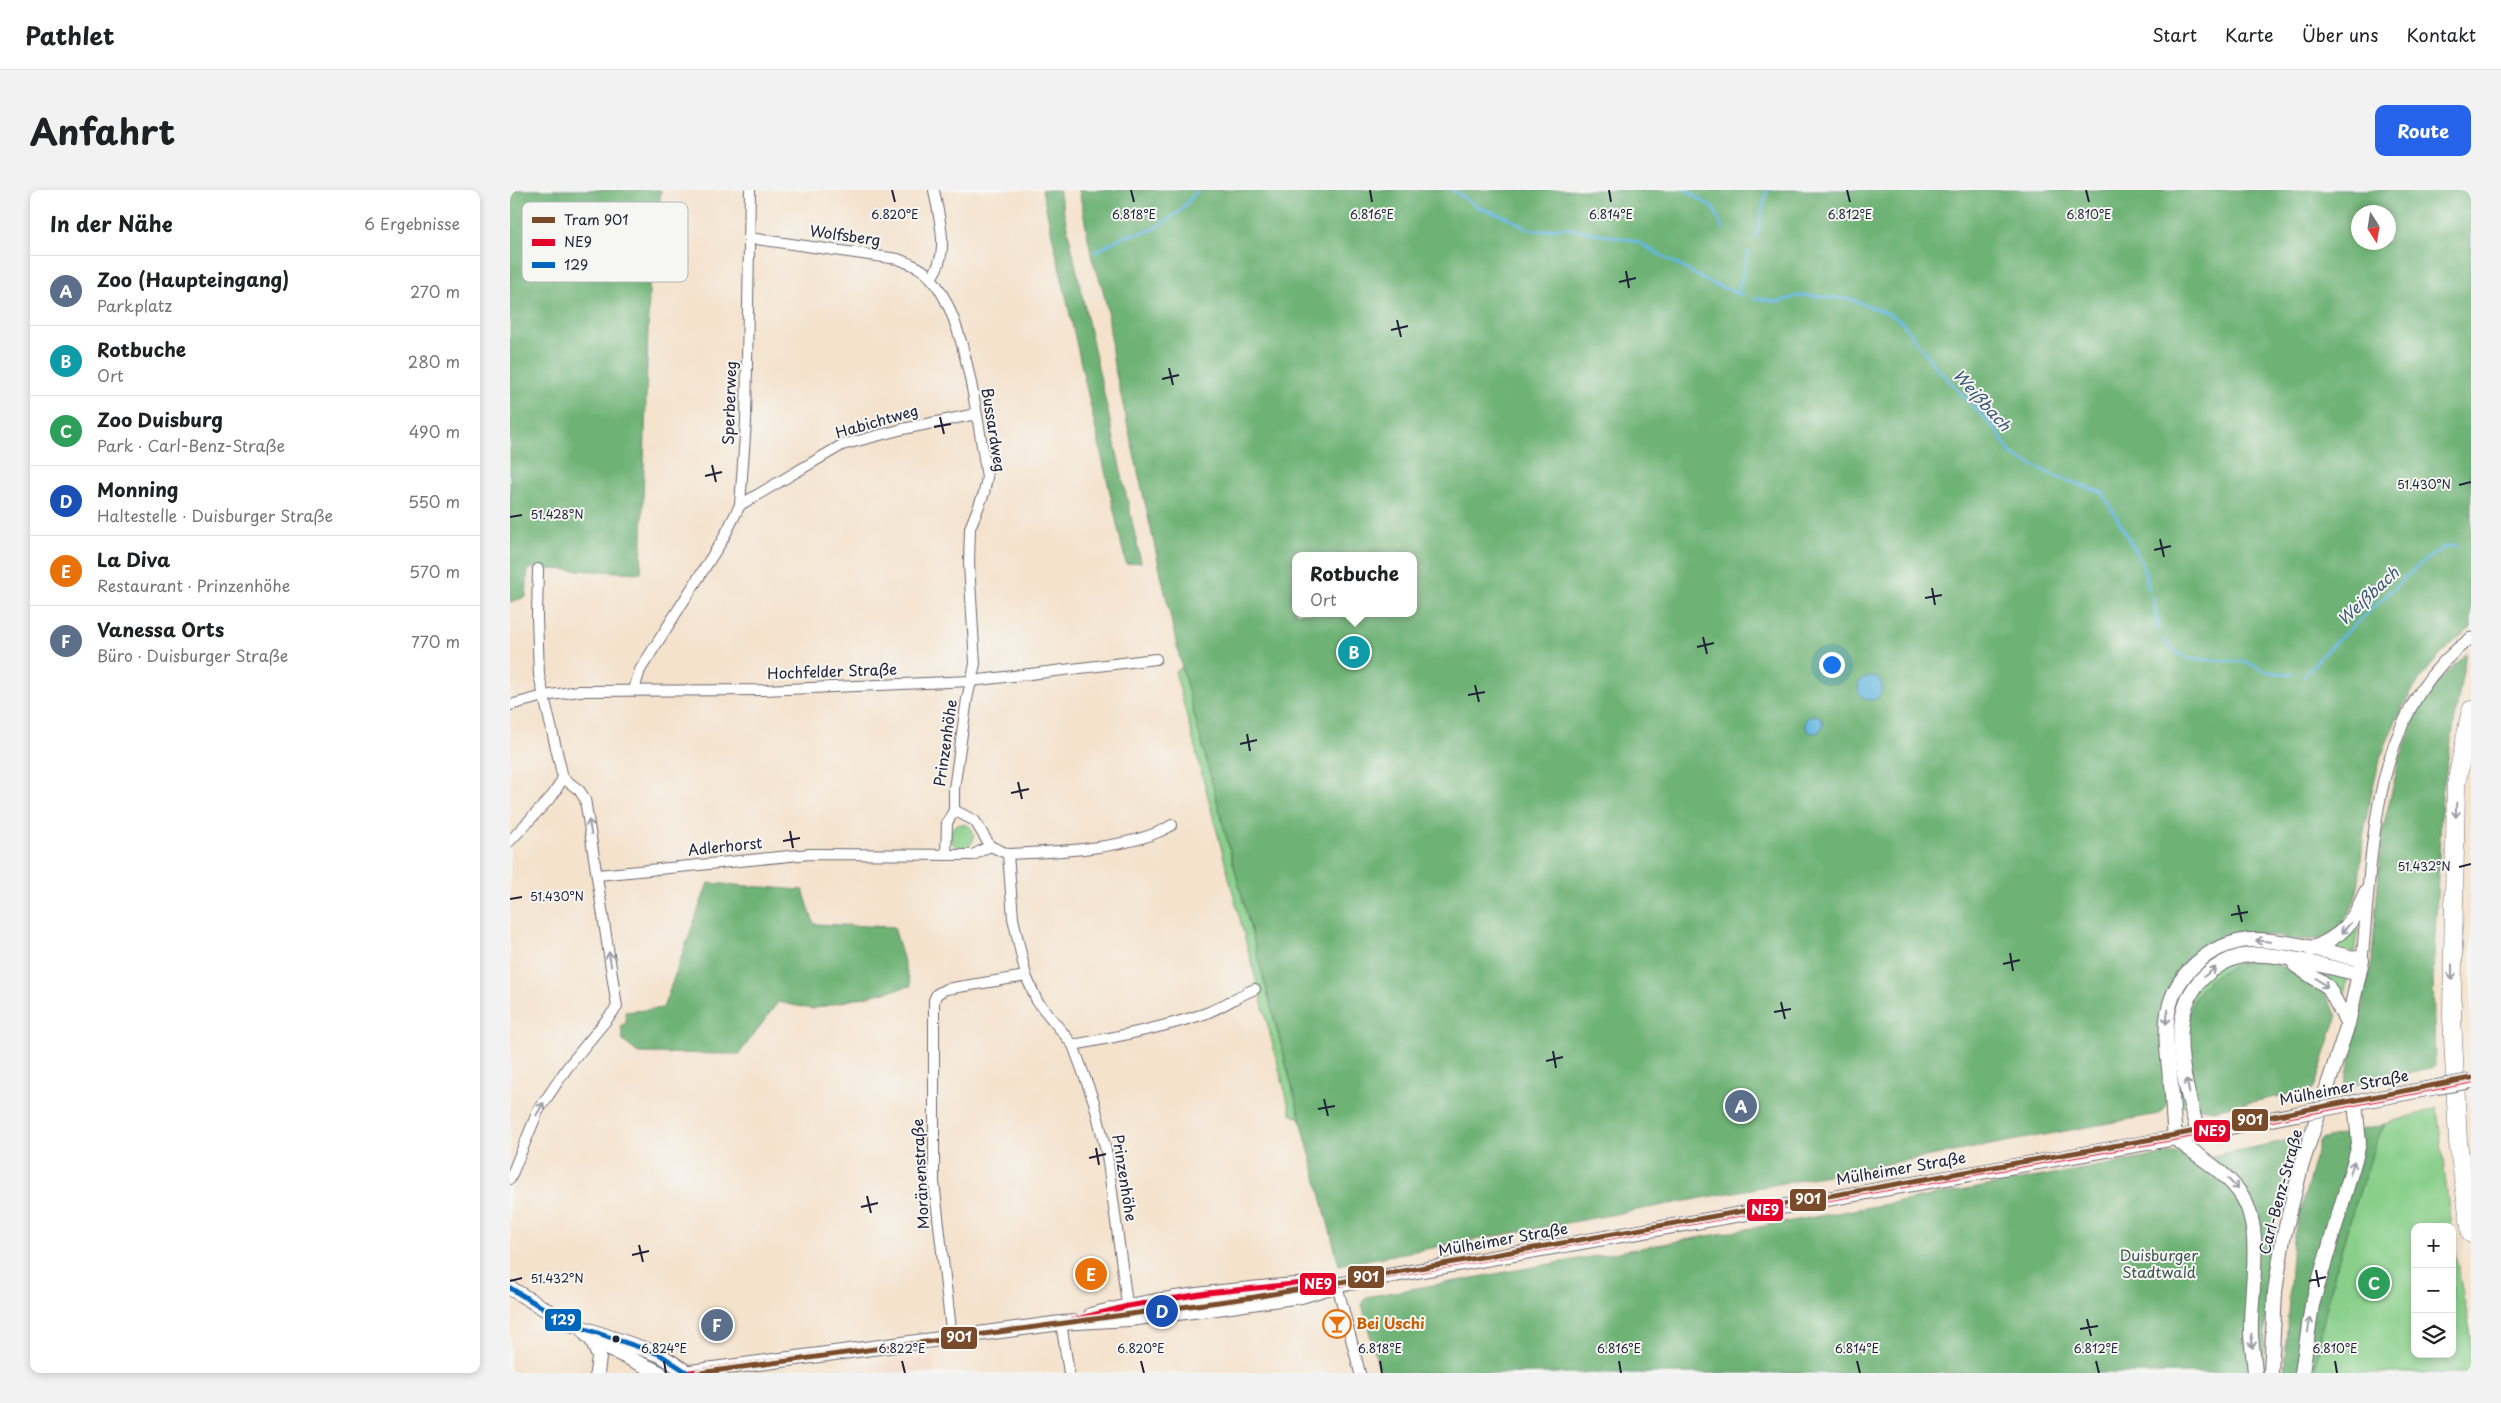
<!DOCTYPE html>
<html lang="de">
<head>
<meta charset="utf-8">
<style>
	:root { --surface:#fff; --page:#f2f2f2; --text:#202124; --muted:#757577; --line:#e0e0e0; --accent:#2563eb }
	body { margin:0; font-family:"Playpen Sans",sans-serif; background:var(--page); color:var(--text) }
	.controls { position:absolute; right:15px; bottom:15px; display:grid; overflow:hidden; border-radius:10px; box-shadow:0 2px 8px #0003 }
	.controls button { width:45px; height:45px; display:grid; place-items:center; padding:0; border:0; border-bottom:1px solid var(--line); background:var(--surface); color:var(--text); font:25px sans-serif }
	.compass { position:absolute; left:1841px; top:15px; width:45px; height:45px; border-radius:50%; background:var(--surface); box-shadow:0 2px 8px #0003; rotate:168deg }
	.you { position:absolute; left:1321px; top:474px; width:18px; height:18px; margin:-12px; border:4px solid #fff; border-radius:50%; background:#1a73e8; box-shadow:0 0 0 8px #1a73e833 }
	.badge { display:grid; place-items:center; width:32px; height:32px; border-radius:50%; background:var(--accent); color:#fff; font-size:16px; font-weight:700 }
	.pin { position:absolute; translate:-50% -50%; border:2px solid #fff; box-shadow:0 1px 5px #0006 }
	.popup { position:absolute; left:782px; top:362px; width:125px; height:65px; box-sizing:border-box; display:grid; place-content:center; border-radius:10px; background:var(--surface); filter:drop-shadow(0 1px 4px #0005); font-size:16px; white-space:nowrap; color:var(--muted) }
	.popup b { font-size:19px; color:var(--text) }
	.popup::after { content:''; position:absolute; left:50%; top:100%; margin-left:-10px; border:10px solid transparent; border-top-color:var(--surface) }
	.list { margin:0; padding:0; list-style:none }
	h2 { display:flex; justify-content:space-between; align-items:center; height:65px; margin:0; padding:0 20px; font-size:21px }
	h2 small { font-size:16px; font-weight:400; color:var(--muted) }
	.list li { display:grid; grid-template-columns:32px 1fr auto; gap:15px; align-items:center; box-sizing:border-box; height:70px; padding:0 20px; border-top:1px solid var(--line) }
	.list b { display:block; font-size:19px; white-space:nowrap }
	.list p { margin:0; font-size:16px; white-space:nowrap; color:var(--muted) }
	.list em { font-size:16px; font-style:normal; color:var(--muted) }
	.icon { flex:none; width:28px; height:28px; fill:none; stroke:currentColor; stroke-width:2; stroke-linecap:round; stroke-linejoin:round }
	.map { position:relative; flex:none; width:1961px; height:1183px; overflow:hidden; border-radius:10px }
	header { display:flex; align-items:center; gap:30px; box-sizing:border-box; height:70px; padding:0 25px; background:var(--surface); border-bottom:1px solid var(--line) }
	header strong { font-size:24px }
	nav { display:flex; gap:28px; margin-inline-start:auto; font-size:18px }
	.intro { display:flex; align-items:center; justify-content:space-between; box-sizing:border-box; height:120px; padding:0 30px }
	h1 { margin:0; font-size:35px }
	.button { padding:12px 22px; border-radius:10px; background:var(--accent); color:#fff; font-size:18px; font-weight:700 }
	main { display:flex; gap:30px; padding:0 30px }
	aside { flex:1; background:var(--surface); border-radius:10px; box-shadow:0 2px 8px #0003 }
	.map>svg:first-child { display:block }
</style>
</head>
<body>
<header>
<strong>Pathlet</strong>
<nav><a>Start</a><a>Karte</a><a>Über uns</a><a>Kontakt</a></nav>
</header>
<div class="intro"><h1>Anfahrt</h1><a class="button">Route</a></div>
<main>
<aside>
<h2>In der Nähe<small>6 Ergebnisse</small></h2>
<ul class="list">
<li><span class="badge" style="background:#5c6f8a">A</span><div><b>Zoo (Haupteingang)</b><p>Parkplatz</p></div><em>270 m</em></li>
<li><span class="badge" style="background:#0f9aa8">B</span><div><b>Rotbuche</b><p>Ort</p></div><em>280 m</em></li>
<li><span class="badge" style="background:#2e9e5b">C</span><div><b>Zoo Duisburg</b><p>Park · Carl-Benz-Straße</p></div><em>490 m</em></li>
<li><span class="badge" style="background:#1a4fb4">D</span><div><b>Monning</b><p>Haltestelle · Duisburger Straße</p></div><em>550 m</em></li>
<li><span class="badge" style="background:#e8710a">E</span><div><b>La Diva</b><p>Restaurant · Prinzenhöhe</p></div><em>570 m</em></li>
<li><span class="badge" style="background:#5c6f8a">F</span><div><b>Vanessa Orts</b><p>Büro · Duisburger Straße</p></div><em>770 m</em></li>
</ul>
</aside>
<div class="map">
<svg width="1961" height="1183" viewBox="0 0 1961 1183">
	<rect width="100%" height="100%" fill="#f6f6f2"/>
	<filter id="ink" filterUnits="userSpaceOnUse"><feTurbulence type="fractalNoise" baseFrequency=".02" numOctaves="2"/><feDisplacementMap in="SourceGraphic" scale="10" xChannelSelector="R" yChannelSelector="G"/><feConvolveMatrix kernelMatrix="1 2 1 2 8 2 1 2 1" color-interpolation-filters="sRGB"/></filter>
	<filter id="wash" filterUnits="userSpaceOnUse"><feTurbulence type="fractalNoise" baseFrequency=".0096" numOctaves="4" result="noise"/><feDisplacementMap in="SourceGraphic" scale="20" xChannelSelector="R" yChannelSelector="G"/><feGaussianBlur stdDeviation="1.12" result="paint"/><feColorMatrix in="noise" values="0 0 0 0 0 0 0 0 0 0 0 0 0 0 0 0 0 1.4 0 .05"/><feComposite in="paint" operator="in"/></filter>
	<g filter="url(#wash)">
		<rect width="100%" height="100%" fill="#f4e2cc"/>
		<!-- built -->
		<path fill="#f4d3c0" d="M423,1165L426,1183H349L348,1176Z"/>
		<!-- green -->
		<g fill="#89cf8a" stroke="#567862">
			<path d="M672,478L790,928L781,924L665,481Z"/>
			<circle cx="452" cy="646" r="12"/>
			<path d="M1845,735L1848,738L1844,763L1817,757Z"/>
			<path d="M1739,755L1764,757L1835,774L1763,761L1676,916H1670L1662,869L1663,819L1680,786L1713,761Z"/>
			<path d="M1812,782L1837,787L1834,810H1832Z"/>
			<path d="M1927,918L1941,1037H1905V1164H1942V1048L1961,1145V1183H1805C1813,1118 1831,1056 1852,994C1860,973 1864,954 1875,934Z"/>
		</g>
		<!-- forest -->
		<g fill="#6eb276" stroke="#486a58" fill-rule="evenodd">
			<path d="M0,0H151L148,31L141,32L131,383L18,378L16,407L0,412Z"/>
			<path d="M532,0H549L631,372L616,374Z"/>
			<path d="M569,0H1961V438C1895,486 1865,564 1854,643C1849,674 1853,712 1830,736C1806,763 1769,742 1740,745C1731,746 1675,786 1663,794L1656,914L1654,920L1648,924L829,1075L672,478L603,170L598,122L592,96L582,69ZM1848,22H1878V52H1848ZM785,366H903V423H785Z"/>
			<path d="M1956,463L1932,605L1923,785L1925,877L1834,897L1862,770L1872,643L1889,571L1905,528L1920,500Z"/>
			<path d="M198,693L293,700L304,734L384,737L401,796L302,819L268,812L229,864L128,863L113,851L111,835L116,834L115,822L153,818Z"/>
			<path d="M1740,771H1755L1781,779L1814,802L1827,826L1804,899L1703,920L1686,917C1676,853 1658,792 1740,771Z"/>
			<path d="M1875,934C1864,954 1860,973 1852,994C1831,1056 1813,1118 1805,1183H1774L1783,1049L1810,950Z"/>
			<path d="M1780,950L1759,1065L1753,1183H870L852,1114L856,1107L1668,962L1682,970Z"/>
		</g>
		<!-- water -->
		<g fill="#64b7e0" stroke="#436c8e">
			<circle cx="1360" cy="498" r="12"/>
			<circle cx="1304" cy="534" r="9"/>
		</g>
		<g fill="none" stroke-linecap="round" stroke-linejoin="round">
			<!-- stream -->
			<g stroke="#64b7e0" stroke-width="3">
				<path d="M942,0L968,17L999,28L1017,39L1032,41L1052,37L1126,51L1198,92L1232,105"/>
				<path d="M1176,0L1204,19L1213,39"/>
				<path d="M1246,47L1257,0"/>
				<path d="M585,62L612,47L642,40L668,23L688,0"/>
				<path d="M1228,104L1238,62"/>
				<path d="M1243,108L1269,112L1291,105L1340,109L1378,123L1392,132L1424,175L1485,239L1502,265L1545,286L1593,303L1632,373L1639,399"/>
				<path d="M1643,407L1649,440"/>
				<path d="M1653,449L1667,463L1680,469L1737,472L1757,482L1782,484"/>
				<path d="M1794,486L1815,462L1910,374L1934,357L1946,356"/>
			</g>
		</g>
	</g>
	<g filter="url(#ink)">
		<g fill="none" stroke-linecap="round" stroke-linejoin="round">
			<defs>
				<g id="minor">
					<path d="M239,48L388,69C400,74 412,77 421,88C456,127 468,234 477,287L474,303L460,338L459,374L465,474L457,509L444,599V620L465,631L480,656L498,664L503,728L516,786L527,811L563,855L584,912L597,965L618,1121"/>
					<path d="M421,88C441,62 429,30 424,0"/>
					<path d="M230,315L332,255L393,239L466,224"/>
					<path d="M124,500L130,480L213,349L230,315L236,231L240,0"/>
					<path d="M0,515L34,506L69,501L254,500L461,491L646,469"/>
					<path d="M0,651L43,605L53,588L29,485L27,427L28,379"/>
					<path d="M498,664C544,662 624,659 662,635"/>
					<path d="M436,665L437,633L444,620"/>
					<path d="M88,685L300,664L463,665L480,656"/>
					<path d="M563,855C607,847 651,838 694,824C713,817 727,806 745,799"/>
					<path d="M0,989L28,921L57,878L107,817L75,609L69,600L53,588"/>
					<path d="M827,1095L850,1183"/>
					<path d="M551,1133L559,1183"/>
					<path d="M442,1148L424,992V810L427,804L436,799L516,786"/>
				</g>
				<path id="tertiary" d="M1852,770C1863,660 1860,521 1961,448"/>
				<g id="secondary">
					<path d="M1801,759C1833,746 1843,733 1856,702"/>
					<path d="M1785,775L1818,797L1838,834"/>
					<path d="M1837,914L1927,897"/>
					<path d="M1688,943C1675,892 1650,818 1702,780C1713,772 1726,766 1740,765C1773,763 1816,777 1849,784"/>
					<path d="M0,1098L58,1133L149,1164L178,1183"/>
					<path d="M581,1125C630,1112 680,1105 731,1100C761,1097 789,1093 819,1095"/>
					<path d="M75,1143L83,1151L150,1183"/>
					<path d="M83,1151L89,1167L87,1183"/>
					<path d="M173,1183L551,1133L619,1129L707,1118L791,1106L827,1095L1665,948L1786,924"/>
					<path d="M1745,1183C1744,1170 1742,1158 1741,1145C1739,1102 1757,1034 1727,999C1710,978 1686,965 1665,948C1663,930 1663,912 1661,895C1655,844 1647,802 1694,767C1706,758 1724,751 1740,750C1777,749 1816,762 1852,770L1838,834L1791,977L1773,1049L1765,1102L1761,1183"/>
					<path d="M1792,1183L1802,1115L1846,966L1849,953L1845,912"/>
				</g>
				<path id="motorway" d="M1961,520L1946,595L1942,826L1948,952L1961,1044"/>
			</defs>
			<!-- minor casing -->
			<use href="#minor" stroke="#6c656e" stroke-width="12"/>
			<!-- tertiary casing -->
			<use href="#tertiary" stroke="#6c656e" stroke-width="13"/>
			<!-- secondary casing -->
			<use href="#secondary" stroke="#6c656e" stroke-width="16"/>
			<!-- motorway casing -->
			<use href="#motorway" stroke="#6c656e" stroke-width="19"/>
			<!-- minor -->
			<use href="#minor" stroke="#fff" stroke-width="10"/>
			<!-- tertiary -->
			<use href="#tertiary" stroke="#fff" stroke-width="11"/>
			<!-- secondary -->
			<use href="#secondary" stroke="#fff" stroke-width="14"/>
			<!-- motorway -->
			<use href="#motorway" stroke="#fff" stroke-width="18"/>
			<defs>
				<g id="secondary-bridge">
					<path d="M1927,897L1961,891"/>
					<path d="M1786,924L1833,915"/>
				</g>
			</defs>
			<!-- secondary-bridge casing -->
			<use href="#secondary-bridge" stroke="#6c656e" stroke-width="16" stroke-linecap="butt"/>
			<!-- secondary-bridge -->
			<use href="#secondary-bridge" stroke="#fff" stroke-width="14"/>
			<defs>
				<path id="bus-1" d="M173,1183L551,1133L618,1116L697,1103L794,1093L827,1095L1665,948L1961,891"/>
				<path id="bus-2" d="M0,1098L58,1133L149,1164L178,1183"/>
			</defs>
			<!-- bus-1 casing -->
			<use href="#bus-1" stroke="#f6f6f2" stroke-width="9"/>
			<!-- bus-2 casing -->
			<use href="#bus-2" stroke="#f6f6f2" stroke-width="9"/>
			<!-- bus-1 -->
			<use href="#bus-1" stroke="#e4002b" stroke-width="5"/>
			<!-- bus-2 -->
			<use href="#bus-2" stroke="#0065bd" stroke-width="5"/>
			<defs>
				<path id="tram-1" d="M189,1183L745,1107L1665,945L1961,888"/>
			</defs>
			<!-- tram-1 casing -->
			<use href="#tram-1" stroke="#f6f6f2" stroke-width="9"/>
			<!-- tram-1 -->
			<use href="#tram-1" stroke="#7a4b2a" stroke-width="5"/>
		</g>
		<!-- one-way arrows -->
		<defs><path id="oneway-shaft" d="M-6 0H5M1.5-3L5.5 0L1.5 3" fill="none" stroke-width="1.6" stroke-linecap="round" stroke-linejoin="round" transform="scale(1.25)"/></defs>
		<g stroke="#9c9ca7">
			<use href="#oneway-shaft" transform="translate(1946 620) rotate(92)"/>
			<use href="#oneway-shaft" transform="translate(80 637) rotate(-100)"/>
			<use href="#oneway-shaft" transform="translate(1836 738) rotate(134)"/>
			<use href="#oneway-shaft" transform="translate(1753 751) rotate(-175)"/>
			<use href="#oneway-shaft" transform="translate(100 769) rotate(-99)"/>
			<use href="#oneway-shaft" transform="translate(1700 782) rotate(-37)"/>
			<use href="#oneway-shaft" transform="translate(1942 782) rotate(90)"/>
			<use href="#oneway-shaft" transform="translate(1812 793) rotate(41)"/>
			<use href="#oneway-shaft" transform="translate(1657 827) rotate(99)"/>
			<use href="#oneway-shaft" transform="translate(1678 896) rotate(-101)"/>
			<use href="#oneway-shaft" transform="translate(30 919) rotate(-60)"/>
			<use href="#oneway-shaft" transform="translate(1842 978) rotate(-73)"/>
			<use href="#oneway-shaft" transform="translate(1723 994) rotate(47)"/>
			<use href="#oneway-shaft" transform="translate(1799 1135) rotate(-82)"/>
			<use href="#oneway-shaft" transform="translate(1742 1151) rotate(85)"/>
		</g>
	</g>
	<!-- ticks -->
	<path fill="none" stroke="#22223b" stroke-width="2" d="M382,0L385,12M621,0L624,12M860,0L862,12M1099,0L1101,12M1337,0L1340,12M1576,0L1579,12M1116,81L1119,98M1109,92L1126,88M887,130L891,147M881,140L898,136M659,178L663,195M652,189L669,185M430,227L434,244M424,237L441,234M202,275L206,292M195,286L212,282M1949,295L1961,292M0,327L12,325M1650,349L1654,367M1644,360L1661,356M1422,398L1425,415M1415,408L1432,405M1193,447L1197,464M1187,457L1204,453M965,495L969,512M958,505L975,502M737,544L740,561M730,554L747,550M508,592L512,609M501,603L519,599M280,641L283,658M273,651L290,648M1949,677L1961,674M0,709L12,707M1728,715L1732,732M1721,725L1738,722M1500,763L1503,781M1493,774L1510,770M1271,812L1275,829M1264,822L1281,819M1043,861L1046,878M1036,871L1053,867M814,909L818,926M808,919L825,916M586,958L589,975M579,968L596,964M357,1006L361,1023M351,1017L368,1013M129,1055L133,1072M122,1065L139,1061M1806,1080L1809,1097M0,1091L12,1088M1799,1091L1816,1087M1577,1129L1581,1146M1570,1139L1588,1136M154,1171L156,1183M392,1171L395,1183M631,1171L634,1183M870,1171L872,1183M1109,1171L1111,1183M1347,1171L1350,1183M1586,1171L1589,1183M1825,1171L1827,1183"/>
	<!-- icons -->
	<defs>
		<symbol id="bar-ring" viewBox="-11 -11 22 22"><circle r="9.5" fill="#f6f6f2" stroke="#e8710a" stroke-width="1.5"/><path d="M-6-5H6L.8 .8V4.5H3.5V6h-7V4.5H-.8V.8Z" fill="#e8710a"/></symbol>
	</defs>
	<g fill-rule="evenodd">
		<use href="#bar-ring" x="811" y="1118" width="32" height="32"/>
	</g>
	<!-- markers -->
	<circle fill="#22223b" stroke="#f6f6f2" stroke-width="2" cx="106" cy="1149" r="4.5"/>
	<g text-anchor="middle" stroke-width="4" stroke-linejoin="round" paint-order="stroke">
		<!-- street labels -->
		<g font-size="15" fill="#22223b" stroke="#f6f6f2">
			<text transform="translate(335 46) rotate(8)" y="5">Wolfsberg</text>
			<text transform="translate(220 213) rotate(-88)" y="5">Sperberweg</text>
			<text transform="translate(367 232) rotate(-16)" y="5">Habichtweg</text>
			<text transform="translate(483 240) rotate(81)" y="5">Bussardweg</text>
			<text transform="translate(322 482) rotate(-2)" y="5">Hochfelder Straße</text>
			<text transform="translate(436 553) rotate(-82)" y="5">Prinzenhöhe</text>
			<text transform="translate(215 657) rotate(-6)" y="5">Adlerhorst</text>
			<text transform="translate(1834 898) rotate(-11)" y="5">Mülheimer Straße</text>
			<text transform="translate(1391 979) rotate(-10)" y="5">Mülheimer Straße</text>
			<text transform="translate(411 984) rotate(-93)" y="5">Moränenstraße</text>
			<text transform="translate(614 988) rotate(81)" y="5">Prinzenhöhe</text>
			<text transform="translate(1771 1002) rotate(-75)" y="5">Carl-Benz-Straße</text>
			<text transform="translate(993 1050) rotate(-10)" y="5">Mülheimer Straße</text>
		</g>
		<!-- park labels -->
		<g font-size="15" fill="#415653" stroke="#f6f6f2">
			<text x="1649" y="1071">Duisburger<tspan x="1649" dy="17">Stadtwald</tspan></text>
		</g>
		<!-- food labels -->
		<g font-size="15" font-weight="bold" fill="#c56008" stroke="#f6f6f2" text-anchor="start">
			<text x="846" y="1139">Bei Uschi</text>
		</g>
		<!-- water labels -->
		<g font-size="16" font-style="italic" fill="#395675" stroke="#f6f6f2">
			<text transform="translate(1472 210) rotate(48)" y="6">Weißbach</text>
			<text transform="translate(1858 406) rotate(-43)" y="6">Weißbach</text>
		</g>
	</g>
	<!-- legend -->
	<rect x="12" y="12" width="166" height="80" rx="8" fill="#f6f6f2" stroke="#b6b6bb" stroke-width="1"/>
	<rect x="22" y="27" width="23" height="6" fill="#7a4b2a"/>
	<rect x="22" y="49" width="23" height="7" fill="#e4002b"/>
	<rect x="22" y="72" width="23" height="6" fill="#0065bd"/>
	<g font-size="14" fill="#22223b">
		<text x="54" y="35">Tram 901</text>
		<text x="54" y="57">NE9</text>
		<text x="54" y="80">129</text>
	</g>
	<g font-size="12" text-anchor="middle" fill="#22223b" stroke="#f6f6f2" stroke-width="4" stroke-linejoin="round" paint-order="stroke">
		<text x="385" y="29">6.820°E</text>
		<text x="624" y="29">6.818°E</text>
		<text x="862" y="29">6.816°E</text>
		<text x="1101" y="29">6.814°E</text>
		<text x="1340" y="29">6.812°E</text>
		<text x="1579" y="29">6.810°E</text>
		<text x="1914" y="299">51.430°N</text>
		<text x="47" y="329">51.428°N</text>
		<text x="1914" y="681">51.432°N</text>
		<text x="47" y="711">51.430°N</text>
		<text x="47" y="1093">51.432°N</text>
		<text x="154" y="1163">6.824°E</text>
		<text x="392" y="1163">6.822°E</text>
		<text x="631" y="1163">6.820°E</text>
		<text x="870" y="1163">6.818°E</text>
		<text x="1109" y="1163">6.816°E</text>
		<text x="1347" y="1163">6.814°E</text>
		<text x="1586" y="1163">6.812°E</text>
		<text x="1825" y="1163">6.810°E</text>
	</g>
	<g stroke="#f6f6f2" stroke-width="2">
		<rect x="1721" y="918" width="38" height="24" rx="5" fill="#7a4b2a"/>
		<rect x="1683" y="929" width="38" height="24" rx="5" fill="#e4002b"/>
		<rect x="1279" y="998" width="38" height="24" rx="5" fill="#7a4b2a"/>
		<rect x="1236" y="1008" width="38" height="24" rx="5" fill="#e4002b"/>
		<rect x="837" y="1075" width="38" height="24" rx="5" fill="#7a4b2a"/>
		<rect x="789" y="1082" width="38" height="24" rx="5" fill="#e4002b"/>
		<rect x="34" y="1118" width="38" height="24" rx="5" fill="#0065bd"/>
		<rect x="430" y="1136" width="38" height="24" rx="5" fill="#7a4b2a"/>
	</g>
	<g font-size="14" text-anchor="middle" font-weight="bold" fill="#fff">
		<text x="1740" y="935">901</text>
		<text x="1702" y="946">NE9</text>
		<text x="1298" y="1014">901</text>
		<text x="1255" y="1025">NE9</text>
		<text x="856" y="1092">901</text>
		<text x="808" y="1099">NE9</text>
		<text x="53" y="1135">129</text>
		<text x="449" y="1152">901</text>
	</g>
</svg>
<div class="controls">
<button>+</button>
<button>−</button>
<button><svg class="icon" aria-label="layers" viewBox="0 0 24 24"><path d="M12 4l9 5-9 5-9-5zM3 14l9 5 9-5"/></svg></button>
</div>
<svg class="compass" viewBox="-18 -18 36 36"><path d="M0-13l5 13h-10z" fill="#e53935"/><path d="M0 13l5-13h-10z" fill="#757577"/></svg>
<div class="you"></div>
<div class="pin badge" style="left:1231px;top:916px;background:#5c6f8a">A</div>
<div class="pin badge" style="left:844px;top:462px;background:#0f9aa8">B</div>
<div class="popup"><b>Rotbuche</b>Ort</div>
<div class="pin badge" style="left:1864px;top:1093px;background:#2e9e5b">C</div>
<div class="pin badge" style="left:652px;top:1121px;background:#1a4fb4">D</div>
<div class="pin badge" style="left:581px;top:1084px;background:#e8710a">E</div>
<div class="pin badge" style="left:207px;top:1135px;background:#5c6f8a">F</div>
</div>
</main>
</body>
</html>
